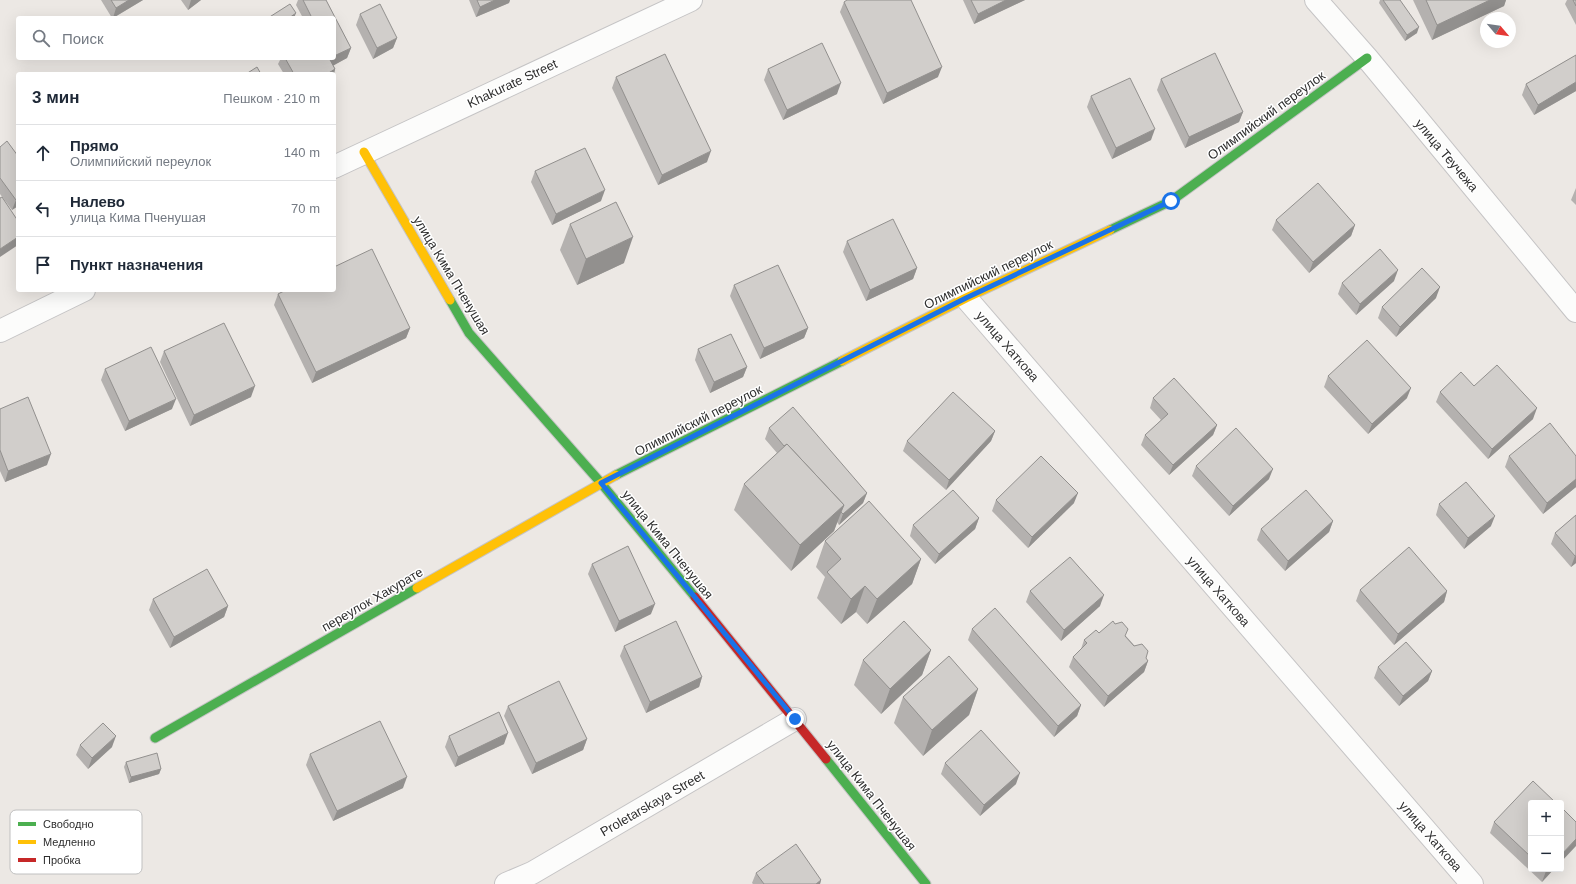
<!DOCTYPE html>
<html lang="ru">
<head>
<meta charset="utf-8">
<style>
	:root { --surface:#fff; --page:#f2f2f3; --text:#1f2937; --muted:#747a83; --line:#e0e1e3 }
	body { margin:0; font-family:Arial,sans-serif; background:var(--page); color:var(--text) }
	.controls { position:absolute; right:12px; bottom:12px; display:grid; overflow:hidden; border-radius:4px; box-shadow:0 4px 16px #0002 }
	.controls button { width:36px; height:36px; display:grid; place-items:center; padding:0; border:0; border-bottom:1px solid var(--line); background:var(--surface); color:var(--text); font:20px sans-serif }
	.compass { position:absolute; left:1480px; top:12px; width:36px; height:36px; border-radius:50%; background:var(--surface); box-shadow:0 4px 16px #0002; rotate:119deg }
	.stop { position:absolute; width:12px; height:12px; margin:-9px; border:3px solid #1a73e8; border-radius:50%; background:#fff }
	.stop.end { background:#1a73e8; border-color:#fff; box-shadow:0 1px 4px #0008 }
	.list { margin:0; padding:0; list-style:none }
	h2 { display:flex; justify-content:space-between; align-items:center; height:52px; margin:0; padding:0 16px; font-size:17px }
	h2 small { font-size:13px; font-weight:400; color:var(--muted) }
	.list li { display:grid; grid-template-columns:26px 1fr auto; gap:12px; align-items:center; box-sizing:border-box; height:56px; padding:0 16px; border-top:1px solid var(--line) }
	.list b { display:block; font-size:15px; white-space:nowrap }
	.list p { margin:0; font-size:13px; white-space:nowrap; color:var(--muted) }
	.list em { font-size:13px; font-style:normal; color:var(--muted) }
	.icon { flex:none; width:22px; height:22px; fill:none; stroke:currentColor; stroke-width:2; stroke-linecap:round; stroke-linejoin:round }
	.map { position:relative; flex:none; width:1576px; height:884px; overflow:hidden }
	.search { position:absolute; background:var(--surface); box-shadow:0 4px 16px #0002; left:16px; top:16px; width:320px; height:44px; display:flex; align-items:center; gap:10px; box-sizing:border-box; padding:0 14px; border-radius:4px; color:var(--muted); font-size:15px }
	.panel { position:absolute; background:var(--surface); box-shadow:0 4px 16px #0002; left:16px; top:72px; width:320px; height:220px; border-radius:4px }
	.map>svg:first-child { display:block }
</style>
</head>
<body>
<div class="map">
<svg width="1576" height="884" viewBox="0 0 1576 884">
	<rect width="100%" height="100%" fill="#ece8e4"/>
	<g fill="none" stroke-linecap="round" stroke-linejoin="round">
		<defs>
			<g id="street">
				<path d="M1316,0L1367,58L1576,311"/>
				<path d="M334,167L691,0"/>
				<path d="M966,298L1472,884"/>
				<path d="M0,331L84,290"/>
				<path d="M506,884L532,873L795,719"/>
			</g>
			<g id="fast">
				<path d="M1110,230L1171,201L1367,58"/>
				<path d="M450,300L469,333L601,483L695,597"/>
				<path d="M616,475L842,361"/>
				<path d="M155,738L417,588"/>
				<path d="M826,759L926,884"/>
			</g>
			<g id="slow">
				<path d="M364,152L450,300"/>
				<path d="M842,361L966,298L1110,230"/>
				<path d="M417,588L616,475"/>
			</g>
			<path id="jam" d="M695,597L826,759"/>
		</defs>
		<!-- street casing -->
		<use href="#street" stroke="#c5c4c5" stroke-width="24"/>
		<!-- fast casing -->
		<use href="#fast" stroke="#c5c4c5" stroke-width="11"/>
		<!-- slow casing -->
		<use href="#slow" stroke="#c5c4c5" stroke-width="11"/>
		<!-- jam casing -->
		<use href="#jam" stroke="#c5c4c5" stroke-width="11"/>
		<!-- street -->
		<use href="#street" stroke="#fcfcfb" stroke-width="22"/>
		<!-- fast -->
		<use href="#fast" stroke="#4caf50" stroke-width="9"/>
		<!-- slow -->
		<use href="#slow" stroke="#ffc107" stroke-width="9"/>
		<!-- jam -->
		<use href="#jam" stroke="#c62828" stroke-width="9"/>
	</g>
	<!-- wall -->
	<g fill="#b4b1af">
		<path d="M101,0H143L113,18H112Z"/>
		<path d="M181,0H201L188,10Z"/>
		<path d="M298,0H326L351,48L347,58L333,65L335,69L334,74H284L278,64L281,58H334V18H303L296,5Z"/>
		<path d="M469,0H510L509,3L476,17Z"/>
		<path d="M963,0H1025L974,24Z"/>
		<path d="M1380,0H1400L1417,33L1405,41L1379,3Z"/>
		<path d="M1413,0H1506L1504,6L1432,40Z"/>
		<path d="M1567,0H1576V25L1565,4Z"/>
		<path d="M844,2L938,77L883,104L840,12Z"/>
		<path d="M360,14L397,38L393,48L373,59L356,25Z"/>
		<path d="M1576,55V91L1534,115L1522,95L1526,84Z"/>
		<path d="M768,69L837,94L783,120L764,80Z"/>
		<path d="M616,77L707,162L658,185L612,88Z"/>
		<path d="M1161,79L1243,112L1239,122L1185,148L1157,90Z"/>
		<path d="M1091,96L1151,140L1112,159L1087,107Z"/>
		<path d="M0,147L18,156V206L12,210L0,194Z"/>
		<path d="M535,171L601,201L552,225L531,182Z"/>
		<path d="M1576,188V205L1571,200Z"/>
		<path d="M1276,220L1355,225L1351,236L1309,273L1272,230Z"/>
		<path d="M570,224L624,263L577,285L560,250Z"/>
		<path d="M847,241L917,268L913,279L866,301L843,252Z"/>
		<path d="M1394,281L1356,315L1338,294L1342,283Z"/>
		<path d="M734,285L808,328L804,338L760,359L730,296Z"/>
		<path d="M278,294L410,328L406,338L312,383L274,305Z"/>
		<path d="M1436,298L1396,337L1378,318L1382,307Z"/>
		<path d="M698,349L747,367L743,377L710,393L695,360Z"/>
		<path d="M164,351L251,397L190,426L160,362Z"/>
		<path d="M105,369L172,409L125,431L101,380Z"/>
		<path d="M1328,376L1407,398L1368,434L1324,387Z"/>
		<path d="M1440,392L1533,419L1488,459L1436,402Z"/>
		<path d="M1153,398L1217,425L1213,435L1169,475L1141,445L1145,435L1161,420L1150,408Z"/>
		<path d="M0,409L47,465L5,482L0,471Z"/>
		<path d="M769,428L867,493L863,503L839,525L837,522L834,531L791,571L734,510L744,484L777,453L765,439Z"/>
		<path d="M995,431L991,441L946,490L903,451L907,441Z"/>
		<path d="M1509,456H1576V487L1543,514L1505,467Z"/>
		<path d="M1196,466L1269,479L1229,516L1192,476Z"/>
		<path d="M996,500L1074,503L1028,548L992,511Z"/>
		<path d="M1439,504L1491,526L1464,549L1436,515Z"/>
		<path d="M1576,515V563L1571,567L1551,544L1555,533Z"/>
		<path d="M979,518L975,529L935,564L910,536L913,525Z"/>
		<path d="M1333,521L1329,532L1285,571L1257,540L1261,529Z"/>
		<path d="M825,541L921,559L912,584L867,624L856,612L841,624L817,598L825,577L816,567Z"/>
		<path d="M592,564L651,614L615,632L588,574Z"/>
		<path d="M1360,590L1447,591L1444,602L1394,645L1356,601Z"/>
		<path d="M1030,591L1100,606L1061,641L1026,602Z"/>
		<path d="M153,599L228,606L224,617L170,648L149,610Z"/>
		<path d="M972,629L1081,705L1077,716L1054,737L968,640Z"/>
		<path d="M1099,633L1126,636L1148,661L1144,672L1104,707L1069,667L1073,657L1081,649L1084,640Z"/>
		<path d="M624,646L702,677L699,687L646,713L620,656Z"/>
		<path d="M931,650L922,675L881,714L854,685L863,660Z"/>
		<path d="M1378,667L1432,671L1428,681L1399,706L1374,678Z"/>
		<path d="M978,689L969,715L923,756L894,723L903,697Z"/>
		<path d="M508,706L587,739L583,750L532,774L504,716Z"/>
		<path d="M449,736L504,744L455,767L445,747Z"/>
		<path d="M80,745L112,747L88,769L76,755Z"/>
		<path d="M310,754L403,788L333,821L306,765Z"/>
		<path d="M126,762L161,769L159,774L129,783L124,767Z"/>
		<path d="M945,763L1016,784L980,816L941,774Z"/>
		<path d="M1531,803V869H1554L1542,882L1490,833L1494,822Z"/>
		<path d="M756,873L821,880L820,884H753L752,883Z"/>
	</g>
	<!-- shaded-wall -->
	<g fill="#92908e">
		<path d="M129,0H143L113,18L116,8Z"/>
		<path d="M191,0H201L188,10Z"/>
		<path d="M495,0H510L509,3L476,17L480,7Z"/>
		<path d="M1006,0H1025L974,24L978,14Z"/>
		<path d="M1490,0H1506L1504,6L1432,40L1437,25Z"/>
		<path d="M296,13L294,18H289Z"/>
		<path d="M1419,27L1417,33L1405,41L1407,35Z"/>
		<path d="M397,38L393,48L373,59L377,48Z"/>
		<path d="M351,48L347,58L329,68L332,58H334V56Z"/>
		<path d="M942,67L938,77L883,104L887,93Z"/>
		<path d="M335,69L334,74H327Z"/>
		<path d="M1576,82V91L1534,115L1538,105Z"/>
		<path d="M841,83L837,94L783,120L787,110Z"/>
		<path d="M1243,112L1239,122L1185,148L1189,137Z"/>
		<path d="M1155,129L1151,140L1112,159L1116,148Z"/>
		<path d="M711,151L707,162L658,185L662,175Z"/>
		<path d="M605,190L601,201L552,225L556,214Z"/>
		<path d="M18,198V206L12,210L16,200Z"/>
		<path d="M1355,225L1351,236L1309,273L1313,262Z"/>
		<path d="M18,237V245L0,257V249Z"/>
		<path d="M633,237L624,263L577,285L586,259Z"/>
		<path d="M917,268L913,279L866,301L870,290Z"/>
		<path d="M1398,270L1394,281L1356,315L1360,304Z"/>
		<path d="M1440,287L1436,298L1396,337L1400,327Z"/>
		<path d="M410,328L406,338L312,383L316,372Z"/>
		<path d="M808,328L804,338L760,359L764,348Z"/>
		<path d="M747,367L743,377L710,393L714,382Z"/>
		<path d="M255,386L251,397L190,426L194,415Z"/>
		<path d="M1411,388L1407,398L1368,434L1372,424Z"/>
		<path d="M176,399L172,409L125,431L129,421Z"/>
		<path d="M1537,408L1533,419L1488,459L1492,449Z"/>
		<path d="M1217,425L1213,435L1169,475L1173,465Z"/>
		<path d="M995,431L991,441L946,490L949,480Z"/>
		<path d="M51,454L47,465L5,482L8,471Z"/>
		<path d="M1273,469L1269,479L1229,516L1233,506Z"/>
		<path d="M1576,479V487L1543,514L1547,503Z"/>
		<path d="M867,493L863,503L839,525L843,514Z"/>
		<path d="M1078,493L1074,503L1028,548L1032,537Z"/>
		<path d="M844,505L834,531L791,571L800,545Z"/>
		<path d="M1495,516L1491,526L1464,549L1468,538Z"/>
		<path d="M979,518L975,529L935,564L939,554Z"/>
		<path d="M1333,521L1329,532L1285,571L1288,561Z"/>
		<path d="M1575,556H1576V563L1571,567Z"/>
		<path d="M921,559L912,584L867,624L877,599Z"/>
		<path d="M865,586L856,612L841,624L851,599Z"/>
		<path d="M1447,591L1444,602L1394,645L1398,634Z"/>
		<path d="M1104,595L1100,606L1061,641L1064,630Z"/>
		<path d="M655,604L651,614L615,632L619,621Z"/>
		<path d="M228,606L224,617L170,648L174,637Z"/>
		<path d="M931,650L922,675L881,714L890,689Z"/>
		<path d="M1148,661L1144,672L1104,707L1108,696Z"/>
		<path d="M1432,671L1428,681L1399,706L1403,696Z"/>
		<path d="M702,677L699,687L646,713L650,702Z"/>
		<path d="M978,689L969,715L923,756L932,730Z"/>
		<path d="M1081,705L1077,716L1054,737L1058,726Z"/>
		<path d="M508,733L504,744L455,767L458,757Z"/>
		<path d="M116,736L112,747L88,769L92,758Z"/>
		<path d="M587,739L583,750L532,774L536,763Z"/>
		<path d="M161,769L159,774L129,783L131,777Z"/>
		<path d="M1020,773L1016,784L980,816L984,805Z"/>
		<path d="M407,777L403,788L333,821L337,811Z"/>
		<path d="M1576,839V846L1561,862V855Z"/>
		<path d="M1548,869H1554L1542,882L1546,871Z"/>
		<path d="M821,880L820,884H816Z"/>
	</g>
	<!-- building -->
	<g fill="#d1cecb" stroke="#92908e">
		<path d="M111,0H129L116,8Z"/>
		<path d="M303,0H326L351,48L334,56V18H312Z"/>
		<path d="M477,0H495L480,7Z"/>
		<path d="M847,0H911L942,67L887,93L844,2Z"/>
		<path d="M971,0H1006L978,14Z"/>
		<path d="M1383,0H1400L1419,27L1407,35Z"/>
		<path d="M1426,0H1490L1437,25Z"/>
		<path d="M1573,0H1576V6Z"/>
		<path d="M290,4L296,13L289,18H268Z"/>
		<path d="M380,4L397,38L377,48L360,14Z"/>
		<path d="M822,43L841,83L787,110L768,69Z"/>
		<path d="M1215,53L1243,112L1189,137L1161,79Z"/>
		<path d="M665,54L711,151L662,175L616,77Z"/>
		<path d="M1576,55V82L1538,105L1526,84Z"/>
		<path d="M285,58H329L335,69L327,74H294Z"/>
		<path d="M257,67L261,74H246Z"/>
		<path d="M1130,78L1155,129L1116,148L1091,96Z"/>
		<path d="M7,141L18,156V198L16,200L0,178V147Z"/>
		<path d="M585,148L605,190L556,214L535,171Z"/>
		<path d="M1318,183L1355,225L1313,262L1276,220Z"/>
		<path d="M2,197L18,221V237L0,249V198Z"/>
		<path d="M616,202L633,237L586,259L570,224Z"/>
		<path d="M893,219L917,268L870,290L847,241Z"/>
		<path d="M372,249L410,328L316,372L278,294L286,290H334V267Z"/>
		<path d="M1380,249L1398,270L1360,304L1342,283Z"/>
		<path d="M778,265L808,328L764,348L734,285Z"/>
		<path d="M1422,268L1440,287L1400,327L1382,307Z"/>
		<path d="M224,323L255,386L194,415L164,351Z"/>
		<path d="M731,334L747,367L714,382L698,349Z"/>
		<path d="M1367,340L1411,388L1372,424L1328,376Z"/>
		<path d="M151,347L176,399L129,421L105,369Z"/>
		<path d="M1497,365L1537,408L1492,449L1440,392L1461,372L1474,386Z"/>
		<path d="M1174,378L1217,425L1173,465L1145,435L1168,414L1153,398Z"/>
		<path d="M953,392L995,431L949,480L907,441Z"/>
		<path d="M28,397L51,454L8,471L0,450V409Z"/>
		<path d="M793,407L867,493L843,514L841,512L844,505L787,444L784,446L769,428Z"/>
		<path d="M1550,423L1576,456V479L1547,503L1509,456Z"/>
		<path d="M1236,428L1273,469L1233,506L1196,466Z"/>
		<path d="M787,444L844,505L800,545L744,484Z"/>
		<path d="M1041,456L1078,493L1032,537L996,500Z"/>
		<path d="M1466,482L1495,516L1468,538L1439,504Z"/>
		<path d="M953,490L979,518L939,554L913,525Z"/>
		<path d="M1306,490L1333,521L1288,561L1261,529Z"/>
		<path d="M869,501L921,559L877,599L865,586L851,599L827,572L841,559L825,541Z"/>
		<path d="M1576,515V556H1575L1555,533Z"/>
		<path d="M628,546L655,604L619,621L592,564Z"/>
		<path d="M1409,547L1447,591L1398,634L1360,590Z"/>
		<path d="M1070,557L1104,595L1064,630L1030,591Z"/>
		<path d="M207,569L228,606L174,637L153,599Z"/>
		<path d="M995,608L1081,705L1058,726L972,629Z"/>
		<path d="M676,621L702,677L650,702L624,646Z"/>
		<path d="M904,621L931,650L890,689L863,660Z"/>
		<path d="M1113,621L1115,624L1122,622L1128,629L1125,636L1134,646L1142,644L1148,651L1146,658L1148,661L1108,696L1073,657L1087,643L1084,640L1096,630L1099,633Z"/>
		<path d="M1406,642L1432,671L1403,696L1378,667Z"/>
		<path d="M949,656L978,689L932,730L903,697Z"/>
		<path d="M559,681L587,739L536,763L508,706Z"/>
		<path d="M499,712L508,733L458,757L449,736Z"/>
		<path d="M380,721L407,777L337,811L310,754Z"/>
		<path d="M103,723L116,736L92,758L80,745Z"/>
		<path d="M981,730L1020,773L984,805L945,763Z"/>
		<path d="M157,753L161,769L131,777L126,762Z"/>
		<path d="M1533,781L1556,803H1531V857L1494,822Z"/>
		<path d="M1561,807L1576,822V839L1561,855Z"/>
		<path d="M796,844L821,880L816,884H764L756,873Z"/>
	</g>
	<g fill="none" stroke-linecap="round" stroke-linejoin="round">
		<!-- route -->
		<path stroke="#1a73e8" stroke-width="5" d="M795,719L601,483L966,298L1171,201"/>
	</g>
	<g text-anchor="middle" stroke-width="3" stroke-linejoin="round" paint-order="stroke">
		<!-- street labels -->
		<g font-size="13" fill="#2e2e2e" stroke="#fff">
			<text transform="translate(512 83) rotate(-25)" y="5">Khakurate Street</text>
			<text transform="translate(1266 115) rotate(-36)" y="5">Олимпийский переулок</text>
			<text transform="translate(1447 155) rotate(50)" y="5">улица Теучежа</text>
			<text transform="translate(988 274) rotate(-26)" y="5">Олимпийский переулок</text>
			<text transform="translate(452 275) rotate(59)" y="5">улица Кима Пченушая</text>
			<text transform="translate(1008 346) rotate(49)" y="5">улица Хаткова</text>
			<text transform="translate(698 420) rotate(-27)" y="5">Олимпийский переулок</text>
			<text transform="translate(668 544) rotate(51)" y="5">улица Кима Пченушая</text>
			<text transform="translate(1219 591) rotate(49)" y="5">улица Хаткова</text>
			<text transform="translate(372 599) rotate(-30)" y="5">переулок Хакурате</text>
			<text transform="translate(872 795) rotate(52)" y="5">улица Кима Пченушая</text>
			<text transform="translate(652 803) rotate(-30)" y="5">Proletarskaya Street</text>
			<text transform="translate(1431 836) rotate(49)" y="5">улица Хаткова</text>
		</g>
	</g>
	<!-- legend -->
	<rect x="10" y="810" width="132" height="64" rx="6" fill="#fff" stroke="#c0c0c0" stroke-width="1"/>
	<rect x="18" y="822" width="18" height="4" fill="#4caf50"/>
	<rect x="18" y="840" width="18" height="4" fill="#ffc107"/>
	<rect x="18" y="858" width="18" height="4" fill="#c62828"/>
	<g font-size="11" fill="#2e2e2e">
		<text x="43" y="828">Свободно</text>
		<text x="43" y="846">Медленно</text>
		<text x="43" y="864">Пробка</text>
	</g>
</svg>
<div class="controls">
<button>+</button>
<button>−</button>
</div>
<svg class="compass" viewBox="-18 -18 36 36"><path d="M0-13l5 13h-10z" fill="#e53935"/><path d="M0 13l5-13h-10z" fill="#747a83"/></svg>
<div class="stop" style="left:1171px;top:201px"></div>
<div class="stop end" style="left:795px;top:719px"></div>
<div class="search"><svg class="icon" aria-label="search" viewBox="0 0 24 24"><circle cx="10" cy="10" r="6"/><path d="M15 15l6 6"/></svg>Поиск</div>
<section class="panel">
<h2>3 мин<small>Пешком · 210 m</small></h2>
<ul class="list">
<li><svg class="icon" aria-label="ahead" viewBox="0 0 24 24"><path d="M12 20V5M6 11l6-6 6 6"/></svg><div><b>Прямо</b><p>Олимпийский переулок</p></div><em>140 m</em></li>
<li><svg class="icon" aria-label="left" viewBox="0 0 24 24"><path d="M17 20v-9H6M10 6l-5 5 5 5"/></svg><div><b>Налево</b><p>улица Кима Пченушая</p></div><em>70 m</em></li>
<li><svg class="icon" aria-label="arrive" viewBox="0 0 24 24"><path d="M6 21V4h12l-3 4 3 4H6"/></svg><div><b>Пункт назначения</b></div></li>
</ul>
</section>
</div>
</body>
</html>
